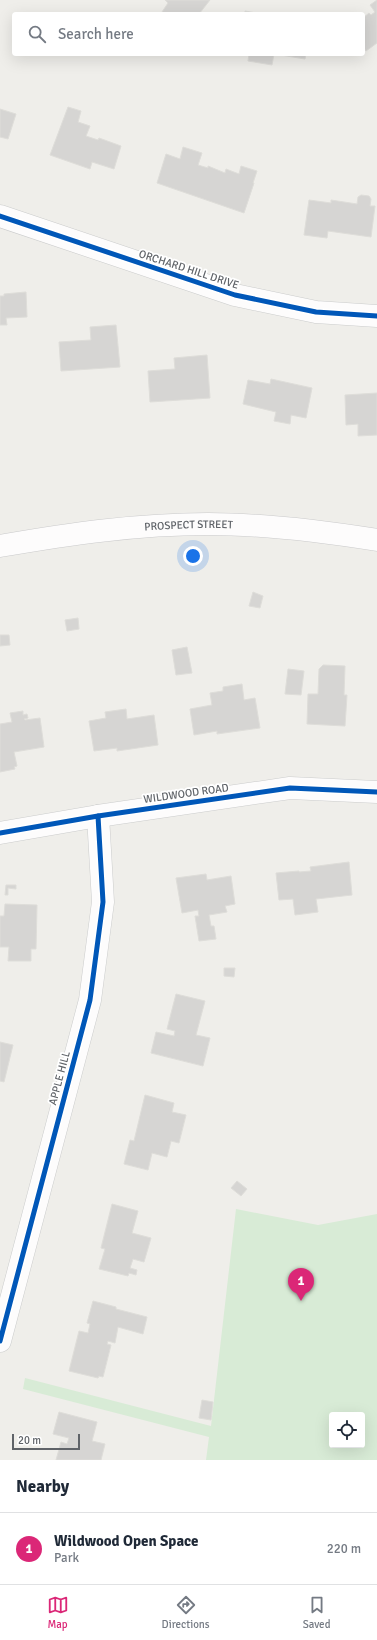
<!DOCTYPE html>
<html lang="en">
<head>
<meta charset="utf-8">
<style>
	:root { --surface:#fff; --page:#f2f2f3; --text:#1f2937; --muted:#747a83; --line:#e0e1e3; --accent:#db2777 }
	body { margin:0; font-family:Signika,sans-serif; background:var(--page); color:var(--text) }
	.controls { position:absolute; right:12px; bottom:12px; display:grid; overflow:hidden; border-radius:4px; box-shadow:0 4px 16px #0002 }
	.controls button { width:36px; height:36px; display:grid; place-items:center; padding:0; border:0; border-bottom:1px solid var(--line); background:var(--surface); color:var(--text); font:20px sans-serif }
	.scale { position:absolute; left:12px; bottom:10px; width:68px; box-sizing:border-box; padding-left:4px; border:2px solid #5f6368; border-top:0; font-size:11px; line-height:14px; white-space:nowrap; color:#5f6368; -webkit-text-stroke:3px #fff; paint-order:stroke }
	.you { position:absolute; left:193px; top:556px; width:14px; height:14px; margin:-10px; border:3px solid #fff; border-radius:50%; background:#1a73e8; box-shadow:0 0 0 6px #1a73e833 }
	.badge { display:grid; place-items:center; width:26px; height:26px; border-radius:50%; background:var(--accent); color:#fff; font-size:13px; font-weight:700 }
	.pin { position:absolute; translate:-50% -33px; filter:drop-shadow(0 1px 2px #0008) }
	.pin::after { content:''; position:absolute; top:21px; width:14px; height:12px; background:inherit; clip-path:polygon(0 0,100% 0,50% 100%) }
	.list { margin:0; padding:0; list-style:none }
	h2 { display:flex; justify-content:space-between; align-items:center; height:52px; margin:0; padding:0 16px; font-size:17px }
	h2 small { font-size:13px; font-weight:400; color:var(--muted) }
	.list li { display:grid; grid-template-columns:26px 1fr auto; gap:12px; align-items:center; box-sizing:border-box; height:72px; padding:0 16px; border-top:1px solid var(--line) }
	.list b { display:block; font-size:15px; white-space:nowrap }
	.list p { margin:0; font-size:13px; white-space:nowrap; color:var(--muted) }
	.list em { font-size:13px; font-style:normal; color:var(--muted) }
	.icon { flex:none; width:22px; height:22px; fill:none; stroke:currentColor; stroke-width:2; stroke-linecap:round; stroke-linejoin:round }
	.map { position:relative; flex:none; width:377px; height:1460px; overflow:hidden }
	.search { position:absolute; background:var(--surface); box-shadow:0 4px 16px #0002; left:12px; right:12px; top:12px; height:44px; display:flex; align-items:center; gap:10px; box-sizing:border-box; padding:0 14px; border-radius:4px; color:var(--muted); font-size:15px }
	.sheet { height:124px; background:var(--surface) }
	nav { display:flex; justify-content:space-around; align-items:center; box-sizing:border-box; height:56px; border-top:1px solid var(--line); background:var(--surface); font-size:11px; color:var(--muted) }
	nav a { display:grid; justify-items:center; gap:2px }
	nav .on { color:var(--accent) }
	.map>svg:first-child { display:block }
</style>
</head>
<body>
<div class="map">
<svg width="377" height="1460" viewBox="0 0 377 1460">
	<rect width="100%" height="100%" fill="#efeeea"/>
	<!-- green -->
	<path fill="#d8ebd6" fill-rule="evenodd" d="M236,1209L318,1225L377,1214V1460H206L209,1437L23,1389L25,1378L211,1426ZM332,1415H362V1445H332Z"/>
	<!-- building -->
	<g fill="#d6d5d3" stroke="#deddd9">
		<path d="M165,0H210L199,14H165L162,12L168,3Z"/>
		<path d="M377,0V43L366,51L363,47V18L369,13L371,15L375,12L370,5Z"/>
		<path d="M245,11L262,14H245Z"/>
		<path d="M249,54H274L272,65L248,61Z"/>
		<path d="M275,54H306L305,59Z"/>
		<path d="M68,107L81,111L78,122L90,126L86,136L98,140L99,138L121,146L114,169L92,162L90,169L50,155Z"/>
		<path d="M0,109L16,114L8,139L0,137Z"/>
		<path d="M183,147L202,153L198,165L208,168V166L225,173L226,169L239,174L241,166L257,171L253,183H254L244,213L157,183L166,154L180,159Z"/>
		<path d="M361,195L369,196L371,199L370,206H375L371,237L328,231L327,238L304,235L309,200L331,203V200L357,204L358,197Z"/>
		<path d="M26,292L27,317L6,318L7,325H0V296H4V294Z"/>
		<path d="M116,325L120,367L61,371L59,342L91,340L90,327Z"/>
		<path d="M207,355L210,398L150,402L148,371L175,369L174,358Z"/>
		<path d="M271,379L312,388L306,418L291,415L290,424L274,421L276,412L243,404L248,380L270,384Z"/>
		<path d="M377,393V435L358,436V424L346,425L345,395Z"/>
		<path d="M253,592L263,596L260,608L249,606Z"/>
		<path d="M78,618L79,629L67,631L65,620Z"/>
		<path d="M0,635H9L10,645L0,646Z"/>
		<path d="M187,647L192,673L176,675L172,650Z"/>
		<path d="M323,665L345,666L344,695H347L345,726L307,724L308,694H318L319,669Z"/>
		<path d="M288,669L304,671L301,695L285,694Z"/>
		<path d="M242,684L244,700L255,698L260,728L217,734V731L194,735L190,709L212,705L210,693L223,691V687Z"/>
		<path d="M126,709L127,719L154,715L158,745L117,751V748L94,751L89,721L106,718L105,712Z"/>
		<path d="M23,711V715L27,714L28,718L24,719L25,720L40,718L44,747L14,752L17,766L14,767L15,769L0,772V724L12,722L10,713Z"/>
		<path d="M349,862L352,895L316,899L318,912L295,915L293,899L279,900L276,873L299,871V872L311,871L310,867Z"/>
		<path d="M206,874L207,880L231,876L235,904L225,906L227,912L209,915L211,926H214L216,939L199,941L195,916H199L198,910L182,913L176,878Z"/>
		<path d="M6,885H16V889L8,888V895H5Z"/>
		<path d="M5,904L37,905L36,949H31V961H8L9,947H0V916H4Z"/>
		<path d="M224,968H235L234,977L224,976Z"/>
		<path d="M176,994L205,1001L196,1035L210,1038L203,1066L151,1053L156,1032L174,1036L175,1031L167,1029Z"/>
		<path d="M0,1042L13,1045L4,1082L0,1081Z"/>
		<path d="M145,1095L174,1103L172,1112L186,1115L179,1143L171,1141L167,1157L152,1153L148,1170L124,1164L130,1140L134,1141Z"/>
		<path d="M237,1181L247,1189L241,1196L231,1188Z"/>
		<path d="M112,1204L138,1211L132,1233L151,1238L144,1262L133,1259L130,1268L137,1270L136,1275L129,1273L128,1276L99,1269L105,1249L101,1248Z"/>
		<path d="M93,1301L116,1307V1309L147,1317L143,1334L118,1327L115,1343L108,1341L107,1344L111,1345L103,1377L99,1376L98,1378L69,1371L79,1331L88,1333L90,1324L87,1323Z"/>
		<path d="M202,1400L213,1402L211,1420L199,1418Z"/>
		<path d="M59,1412L97,1422L92,1441L105,1444L101,1460H56L61,1442L67,1444L69,1438L53,1434Z"/>
	</g>
	<g fill="none" stroke-linecap="round" stroke-linejoin="round">
		<defs>
			<g id="street">
				<path d="M0,216L235,295L316,312L377,316"/>
				<path d="M0,833L98,816L290,788L377,792"/>
				<path d="M0,1341L90,1000L103,902L98,816"/>
			</g>
			<g id="secondary">
				<path id="s1" d="M0,546C69,534 138,524 208,524C265,524 321,531 377,540"/>
			</g>
		</defs>
		<!-- street casing -->
		<use href="#street" stroke="#cbcccc" stroke-width="23"/>
		<!-- secondary casing -->
		<use href="#secondary" stroke="#cacacb" stroke-width="23"/>
		<!-- street -->
		<use href="#street" stroke="#fdfcfc" stroke-width="22"/>
		<!-- secondary -->
		<use href="#secondary" stroke="#fdfcfc" stroke-width="22"/>
		<defs>
			<g id="cycleway">
				<path d="M0,216L235,295L316,312L377,316"/>
				<path d="M0,833L98,816L290,788L377,792"/>
				<path d="M0,1341L90,1000L103,902L98,816"/>
			</g>
		</defs>
		<!-- cycleway casing -->
		<use href="#cycleway" stroke="#fff" stroke-width="8"/>
		<!-- cycleway -->
		<use href="#cycleway" stroke="#0057b8" stroke-width="5"/>
	</g>
	<g text-anchor="middle" stroke-width="3.5" stroke-linejoin="round" paint-order="stroke">
		<!-- street labels -->
		<g font-size="11" fill="#5f6368" stroke="#fff">
			<text transform="translate(189 269) rotate(18)" y="4">ORCHARD HILL DRIVE</text>
			<text dy="4" stroke="none"><textPath href="#s1" startOffset="190">PROSPECT STREET</textPath></text>
			<text transform="translate(186 793) rotate(-8)" y="4">WILDWOOD ROAD</text>
			<text transform="translate(59 1078) rotate(-75)" y="4">APPLE HILL</text>
		</g>
	</g>
</svg>
<div class="controls">
<button><svg class="icon" aria-label="locate" viewBox="0 0 24 24"><circle cx="12" cy="12" r="6"/><path d="M12 2v4M12 18v4M2 12h4M18 12h4"/></svg></button>
</div>
<div class="scale">20 m</div>
<div class="you"></div>
<div class="pin badge" style="left:301px;top:1301px">1</div>
<div class="search"><svg class="icon" aria-label="search" viewBox="0 0 24 24"><circle cx="10" cy="10" r="6"/><path d="M15 15l6 6"/></svg>Search here</div>
</div>
<section class="sheet">
<h2>Nearby<small></small></h2>
<ul class="list">
<li><span class="badge">1</span><div><b>Wildwood Open Space</b><p>Park</p></div><em>220 m</em></li>
</ul>
</section>
<nav>
<a class="on"><svg class="icon" aria-label="map" viewBox="0 0 24 24"><path d="M3 6l6-2 6 2 6-2v14l-6 2-6-2-6 2zM9 4v14M15 6v14"/></svg>Map</a>
<a><svg class="icon" aria-label="directions" viewBox="0 0 24 24"><path d="M12 3l9 9-9 9-9-9zM9 14v-3h6M13 9l2 2-2 2"/></svg>Directions</a>
<a><svg class="icon" aria-label="saved" viewBox="0 0 24 24"><path d="M7 4h10v16l-5-4-5 4z"/></svg>Saved</a>
</nav>
</body>
</html>
